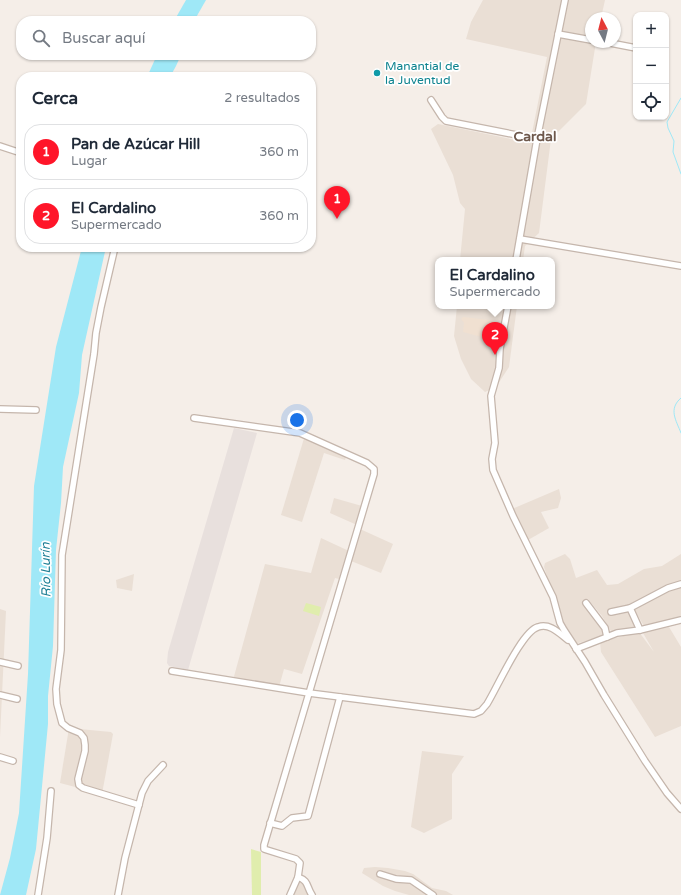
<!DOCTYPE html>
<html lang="es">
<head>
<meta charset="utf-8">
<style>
	:root { --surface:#fff; --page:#f6f6f7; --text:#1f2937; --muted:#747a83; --line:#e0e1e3; --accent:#ff1529 }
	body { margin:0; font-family:"Varela Round",sans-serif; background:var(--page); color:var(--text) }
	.controls { position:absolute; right:12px; top:12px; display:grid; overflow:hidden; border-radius:8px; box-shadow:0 1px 3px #0004 }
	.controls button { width:36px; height:36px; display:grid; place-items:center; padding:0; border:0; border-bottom:1px solid var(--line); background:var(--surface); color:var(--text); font:20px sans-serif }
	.compass { position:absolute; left:585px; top:12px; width:36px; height:36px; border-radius:50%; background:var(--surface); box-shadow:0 1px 3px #0004; rotate:353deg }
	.you { position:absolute; left:297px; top:420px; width:14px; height:14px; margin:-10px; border:3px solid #fff; border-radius:50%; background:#1a73e8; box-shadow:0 0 0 6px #1a73e833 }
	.badge { display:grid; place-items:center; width:26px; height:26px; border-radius:50%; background:var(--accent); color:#fff; font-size:13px; font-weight:700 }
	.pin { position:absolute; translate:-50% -33px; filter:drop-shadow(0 1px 2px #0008) }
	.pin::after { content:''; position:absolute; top:21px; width:14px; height:12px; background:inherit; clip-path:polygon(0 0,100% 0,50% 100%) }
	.popup { position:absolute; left:435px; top:257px; width:120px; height:52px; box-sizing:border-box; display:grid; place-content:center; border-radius:8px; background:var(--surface); filter:drop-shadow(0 1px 3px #0005); font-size:13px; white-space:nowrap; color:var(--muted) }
	.popup b { font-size:15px; color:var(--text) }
	.popup::after { content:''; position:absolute; left:50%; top:100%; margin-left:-8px; border:8px solid transparent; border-top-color:var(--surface) }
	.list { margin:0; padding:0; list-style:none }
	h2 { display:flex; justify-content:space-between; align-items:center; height:52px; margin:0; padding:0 16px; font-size:17px }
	h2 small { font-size:13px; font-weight:400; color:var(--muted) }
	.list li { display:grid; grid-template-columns:26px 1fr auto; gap:12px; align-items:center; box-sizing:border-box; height:56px; margin:0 8px 8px; padding:0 8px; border:1px solid var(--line); border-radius:16px }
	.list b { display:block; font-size:15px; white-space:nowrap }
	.list p { margin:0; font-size:13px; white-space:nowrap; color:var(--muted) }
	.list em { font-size:13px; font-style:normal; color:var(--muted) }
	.icon { flex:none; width:22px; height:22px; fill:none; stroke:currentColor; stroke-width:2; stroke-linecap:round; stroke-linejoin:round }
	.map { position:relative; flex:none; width:681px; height:895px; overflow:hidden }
	.search { position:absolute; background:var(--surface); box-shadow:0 1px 3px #0004; left:16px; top:16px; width:300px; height:44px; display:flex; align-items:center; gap:10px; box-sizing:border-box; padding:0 14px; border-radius:16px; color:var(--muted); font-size:15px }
	.panel { position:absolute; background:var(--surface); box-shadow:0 1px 3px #0004; left:16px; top:72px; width:300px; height:180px; border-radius:16px }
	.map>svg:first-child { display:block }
</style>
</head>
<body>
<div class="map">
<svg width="681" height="895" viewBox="0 0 681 895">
	<rect width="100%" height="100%" fill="#f5eee8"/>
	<!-- residential -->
	<g fill="#eadfd5">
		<path d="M483,0H605L601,18H591V42H596L586,104L551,139L539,233L525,246L523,260H460L465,209L460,203L453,175L431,129L438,124L530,143L547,57L466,39L471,22Z"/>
		<path d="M457,306H517L509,367L496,387L485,392L471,379L461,359L454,336Z"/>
		<path d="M305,435L347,455L345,460L324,453L302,522L281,515Z"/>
		<path d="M559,489L561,498L558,508L541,512L549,528L528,540L512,509Z"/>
		<path d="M334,498L362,506L357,525L330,513Z"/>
		<path d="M360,529L393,544L381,573L351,561Z"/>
		<path d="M321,538L349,551L339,579L335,578L302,674L284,669L279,687L233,680L265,564L311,573Z"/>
		<path d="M565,554L570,559L576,578L597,570L607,585L618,584L644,569L662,566L681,554V582L625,606L630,610L637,628L612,633L602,616L588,599L585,604L602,626L606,635L575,644L565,626L560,616L558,604L551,589L544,567L545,563Z"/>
		<path d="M134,574L132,591L117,588L116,580Z"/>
		<path d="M681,586V617L644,626L634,609L670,589Z"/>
		<path d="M0,609L6,611L0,737Z"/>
		<path d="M669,627L681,647V726L655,737L601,652L600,642L639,632L654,652L643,633L644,631Z"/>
		<path d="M69,728L111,732L113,734L102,794L60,783Z"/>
		<path d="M422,751L464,756L452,774V819L424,833L411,827Z"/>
		<path d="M375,867L388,868L405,871L413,874L432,888L446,891L453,895H409L395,891L383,886L362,873L364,868Z"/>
		<path d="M299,880L303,882L308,895H294Z"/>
	</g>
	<!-- industrial -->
	<path fill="#e8e0dd" d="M234,428L257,433L188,670L169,666L167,663L168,652Z"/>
	<!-- education -->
	<path fill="#f0e0d1" d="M463,317L498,321L496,341L463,332L464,323L461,319Z"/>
	<!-- green -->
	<g fill="#e0edad">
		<path d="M306,603L321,607L319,616L303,611Z"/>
		<path d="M251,849L261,852V895H252Z"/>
	</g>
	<!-- water -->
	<g fill="#9fe8f7">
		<path d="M186,0H206L194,21H174Z"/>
		<path d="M157,55H181L176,66L170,77H147Z"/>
		<path d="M82,247H106L82,355L79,393L63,467L61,503L56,550L53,646L48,696V724L36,849L26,895H0L10,858L19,813L28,674L34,486L56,347Z"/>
	</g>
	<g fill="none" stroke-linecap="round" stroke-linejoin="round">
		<!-- stream -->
		<g stroke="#9fe8f7" stroke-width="1">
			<path d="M681,98L667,122L668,128L674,141L673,152L681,174"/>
			<path d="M681,398C668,409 676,420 681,433"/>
		</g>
		<defs>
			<g id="minor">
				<path d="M558,34L591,40"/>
				<path d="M605,42L636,48"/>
				<path d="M431,100L442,117L446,121L537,139"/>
				<path d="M0,146L21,153"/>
				<path d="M520,239L681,266"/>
				<path d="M115,247L101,307L96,333L94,354L62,555L61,650L56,689L57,704L62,723L68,728L80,733L84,738L85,745V751L78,779L79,785L83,788L139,805"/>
				<path d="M516,260L537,139L565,0"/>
				<path d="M508,306L500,349L499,368L491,396L495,443L492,459L493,470L513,516L553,597L560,623L564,630L585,662L604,695L645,761L667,793L681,809"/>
				<path d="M0,409L36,410"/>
				<path d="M194,418L300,433L367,463L374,469V474L264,845V849L267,850L296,859L300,863L298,877L290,895"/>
				<path d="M586,603L605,628L607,637L617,633L640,630L681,620"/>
				<path d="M630,608L640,630"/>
				<path d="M611,612L630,608L668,588L681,584"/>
				<path d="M576,649L607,637"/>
				<path d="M0,662L18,666"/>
				<path d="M172,671L309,693L474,714L481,711L487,704C497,688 522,631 538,627C550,623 559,633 568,640"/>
				<path d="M0,695L17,699"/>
				<path d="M0,757L13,761"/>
				<path d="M270,823L282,826L292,818L308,816L340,697"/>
				<path d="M380,874L396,879L411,880L433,895"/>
				<path d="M298,877C309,881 306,886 312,895"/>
				<path d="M38,895L47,838L51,791"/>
				<path d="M118,895L125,858L142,793L148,781L163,765"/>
			</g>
		</defs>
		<!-- minor casing -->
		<use href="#minor" stroke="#c5b6ac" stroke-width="8"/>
		<!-- minor -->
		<use href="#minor" stroke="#fff" stroke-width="5.5"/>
	</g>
	<!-- markers -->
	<circle fill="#0f9aa8" stroke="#fff" stroke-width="1.5" cx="377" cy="73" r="4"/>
	<g text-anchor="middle" stroke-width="3.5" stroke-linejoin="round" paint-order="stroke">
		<!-- culture labels -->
		<g font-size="12" fill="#0d838f" stroke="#fff" text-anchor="start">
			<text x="385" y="70">Manantial de<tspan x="385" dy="14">la Juventud</tspan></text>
		</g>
		<!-- water labels -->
		<g font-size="13" font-style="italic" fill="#1e7f95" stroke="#fff">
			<text transform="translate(45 570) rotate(-91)" y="5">Río Lurín</text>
		</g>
		<!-- quarter labels -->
		<g font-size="14" font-weight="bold" fill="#6e584c" stroke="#fff">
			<text x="535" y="141">Cardal</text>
		</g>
	</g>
</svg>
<div class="controls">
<button>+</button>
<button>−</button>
<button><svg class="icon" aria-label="locate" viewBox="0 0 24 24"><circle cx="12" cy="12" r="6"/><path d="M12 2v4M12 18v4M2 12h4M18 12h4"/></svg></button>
</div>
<svg class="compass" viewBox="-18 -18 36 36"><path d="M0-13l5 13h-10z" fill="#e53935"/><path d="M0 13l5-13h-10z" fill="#747a83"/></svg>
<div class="you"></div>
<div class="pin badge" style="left:337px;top:219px">1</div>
<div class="pin badge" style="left:495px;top:355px">2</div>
<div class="popup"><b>El Cardalino</b>Supermercado</div>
<div class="search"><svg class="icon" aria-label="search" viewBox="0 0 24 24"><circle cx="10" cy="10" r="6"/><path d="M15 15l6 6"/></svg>Buscar aquí</div>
<section class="panel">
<h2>Cerca<small>2 resultados</small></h2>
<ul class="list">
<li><span class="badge">1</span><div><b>Pan de Azúcar Hill</b><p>Lugar</p></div><em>360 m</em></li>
<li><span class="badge">2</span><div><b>El Cardalino</b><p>Supermercado</p></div><em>360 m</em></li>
</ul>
</section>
</div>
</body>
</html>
